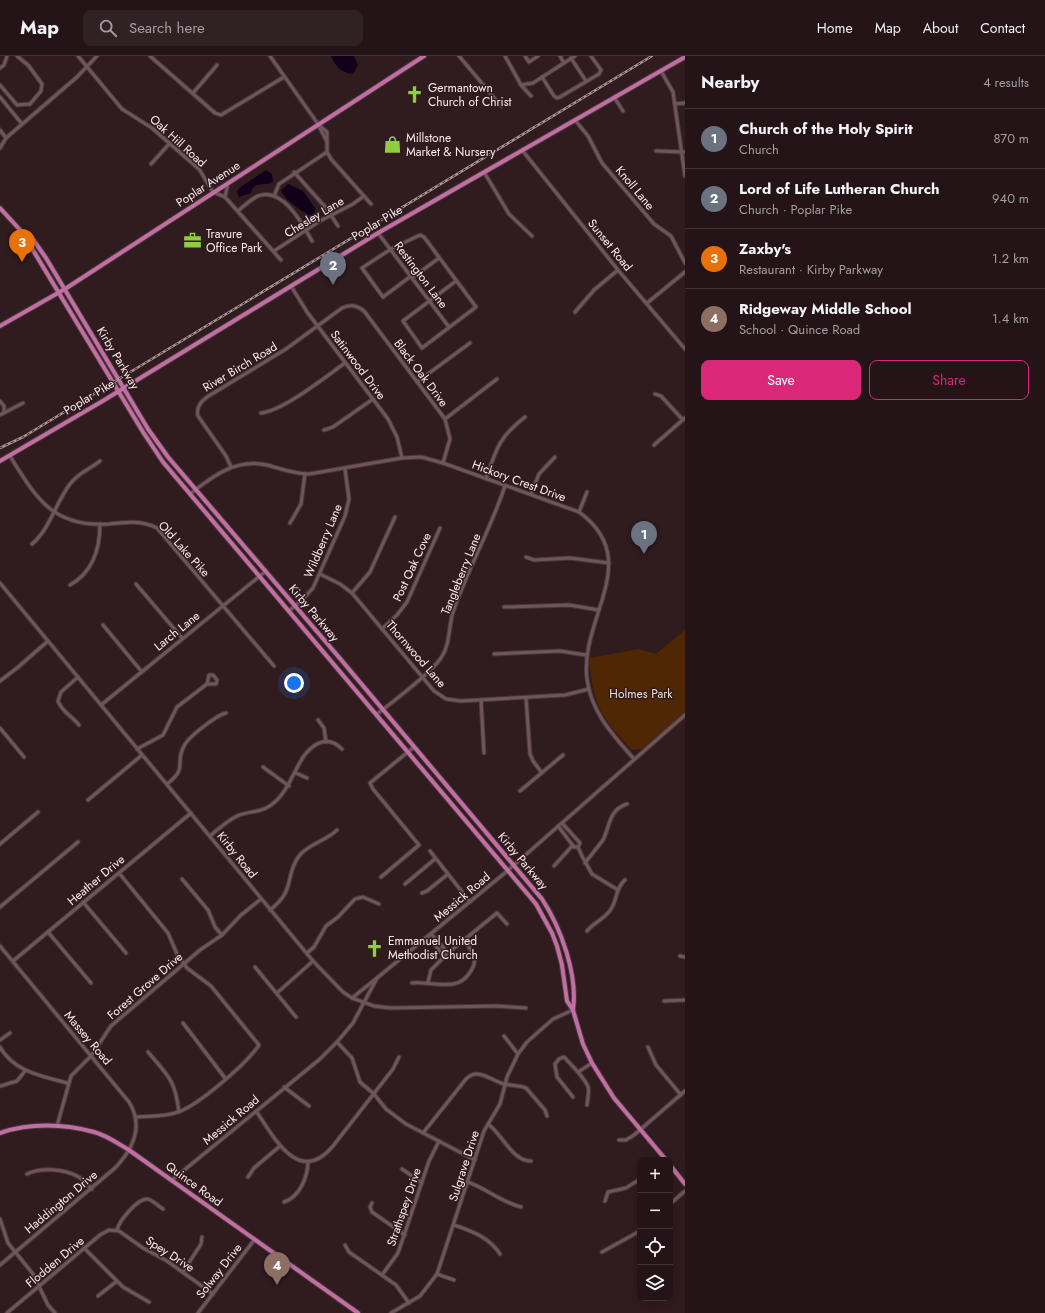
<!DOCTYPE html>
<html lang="en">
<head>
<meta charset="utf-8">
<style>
	:root { --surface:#241417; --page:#302124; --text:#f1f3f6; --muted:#a39ea1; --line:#413336; --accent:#db2777 }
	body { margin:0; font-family:Jost,sans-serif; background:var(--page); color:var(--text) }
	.controls { position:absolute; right:12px; bottom:12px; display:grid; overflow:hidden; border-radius:8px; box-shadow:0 4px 16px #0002 }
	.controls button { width:36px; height:36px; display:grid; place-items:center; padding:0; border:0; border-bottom:1px solid var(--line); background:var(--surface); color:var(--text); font:20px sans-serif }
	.you { position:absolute; left:294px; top:627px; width:14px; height:14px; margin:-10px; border:3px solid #fff; border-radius:50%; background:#1a73e8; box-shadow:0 0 0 6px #1a73e833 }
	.badge { display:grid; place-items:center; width:26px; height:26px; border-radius:50%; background:var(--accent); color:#fff; font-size:13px; font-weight:700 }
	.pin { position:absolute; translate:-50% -33px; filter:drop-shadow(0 1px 2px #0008) }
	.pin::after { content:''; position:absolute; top:21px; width:14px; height:12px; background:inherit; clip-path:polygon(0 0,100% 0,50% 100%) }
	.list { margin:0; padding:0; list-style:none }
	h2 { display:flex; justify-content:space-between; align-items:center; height:52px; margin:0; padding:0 16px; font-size:17px }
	h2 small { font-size:13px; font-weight:400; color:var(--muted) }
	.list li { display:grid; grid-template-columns:26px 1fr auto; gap:12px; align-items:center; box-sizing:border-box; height:60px; padding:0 16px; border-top:1px solid var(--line) }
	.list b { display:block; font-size:15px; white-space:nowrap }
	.list p { margin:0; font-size:13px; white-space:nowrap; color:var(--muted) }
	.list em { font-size:13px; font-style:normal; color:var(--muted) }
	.actions { display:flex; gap:8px; padding:12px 16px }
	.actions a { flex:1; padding:9px 0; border:1px solid var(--accent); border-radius:8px; text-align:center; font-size:14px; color:var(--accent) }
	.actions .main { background:var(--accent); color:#fff }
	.icon { flex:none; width:22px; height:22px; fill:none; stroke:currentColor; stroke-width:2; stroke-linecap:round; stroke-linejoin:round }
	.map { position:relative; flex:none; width:685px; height:1257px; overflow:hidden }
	header { display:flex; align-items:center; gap:24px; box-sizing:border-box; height:56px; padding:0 20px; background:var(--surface); border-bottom:1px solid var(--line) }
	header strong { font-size:19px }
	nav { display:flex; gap:22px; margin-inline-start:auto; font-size:14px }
	.search { width:280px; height:36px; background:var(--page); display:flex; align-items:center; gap:10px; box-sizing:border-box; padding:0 14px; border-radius:8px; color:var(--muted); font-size:15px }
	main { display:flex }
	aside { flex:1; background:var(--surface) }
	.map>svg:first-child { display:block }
</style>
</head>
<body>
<header>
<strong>Map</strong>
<div class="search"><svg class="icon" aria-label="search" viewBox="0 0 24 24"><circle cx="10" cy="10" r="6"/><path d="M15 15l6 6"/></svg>Search here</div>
<nav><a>Home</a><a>Map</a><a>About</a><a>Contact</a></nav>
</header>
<main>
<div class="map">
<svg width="685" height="1257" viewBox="0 0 685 1257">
	<rect width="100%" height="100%" fill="#301b1f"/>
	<!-- green -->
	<path fill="#4f2704" d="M685,574V656L642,693L632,694C600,660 593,649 589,602L639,593L656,598Z"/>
	<!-- water -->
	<g fill="#12001b">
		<path d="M331,0H354L358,9L353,18C341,17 336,11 331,0Z"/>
		<path d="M266,114L272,118L273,126C264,131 254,124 251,137L239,141L237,136L239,132Z"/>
		<path d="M288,128L303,135L315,152V159L312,160C303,157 283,143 281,134Z"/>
	</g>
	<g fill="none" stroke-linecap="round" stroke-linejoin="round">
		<defs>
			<g id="minor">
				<path d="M17,0L28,9L42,28L41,35L30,48"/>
				<path d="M78,0L122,53L152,72L199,113L213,136L225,141L281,204"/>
				<path d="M150,0L215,57L221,59L284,21"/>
				<path d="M270,0L318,68L327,76V96L331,103L371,148"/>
				<path d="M459,0L501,50"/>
				<path d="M505,0L521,29L531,40"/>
				<path d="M525,0L529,6L538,0"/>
				<path d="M560,0L564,7"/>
				<path d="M571,2L586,25"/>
				<path d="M0,12L4,9L7,0"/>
				<path d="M661,15L673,36L685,120"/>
				<path d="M542,21L554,40L557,42L560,41L599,18L601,14L591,0"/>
				<path d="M0,29L17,49L30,48"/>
				<path d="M521,29L533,27L575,0"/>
				<path d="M193,37L217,9"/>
				<path d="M0,41L22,68"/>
				<path d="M614,41L623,55"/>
				<path d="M676,48L685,47"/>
				<path d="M575,64L588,80L602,107L654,168L671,180L685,207"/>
				<path d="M318,68L327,86"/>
				<path d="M0,74L6,82"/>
				<path d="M0,92L6,82L77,21L97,0"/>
				<path d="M522,94L618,214L685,293"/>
				<path d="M656,95L685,96"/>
				<path d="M151,108L170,87"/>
				<path d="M294,116L327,153L338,170"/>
				<path d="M484,116L509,158L532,180"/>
				<path d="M274,140L279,128L327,96"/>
				<path d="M225,141L228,127"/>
				<path d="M238,155C244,150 251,143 258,140C283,131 302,167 312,185"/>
				<path d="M378,177L449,271"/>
				<path d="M274,195L320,165L353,148L364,140"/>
				<path d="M411,220L383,241L362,212L391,193L420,179L424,181L476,251L422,292L403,265L456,225"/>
				<path d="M412,222L439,202"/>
				<path d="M291,230L307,256L388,363L397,381L402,402"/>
				<path d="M647,247L685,216"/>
				<path d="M575,256L594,234L618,214"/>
				<path d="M417,326L470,287"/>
				<path d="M655,338L661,340L683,364"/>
				<path d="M0,345L4,350V356"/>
				<path d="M261,357C283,355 327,320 345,307"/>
				<path d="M0,359L23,347"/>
				<path d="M445,363L497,323"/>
				<path d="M324,374L333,371L373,343"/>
				<path d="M654,389L685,362"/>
				<path d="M10,400C36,442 53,472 109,468C126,466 141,464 157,472L274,610"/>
				<path d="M231,411L226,400L198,360C196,352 200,346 207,341L286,293L342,252C350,248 357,249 364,255L445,363L450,383L443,407"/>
				<path d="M486,423C496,393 499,381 525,361"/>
				<path d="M190,438C213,420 236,402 267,409C281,413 295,418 309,418L402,402L421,401L443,407L579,456C645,504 579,562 587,623C591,656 613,679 634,703"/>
				<path d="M531,438L539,418L555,401"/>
				<path d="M579,456L587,436"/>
				<path d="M290,467L301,448L305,418"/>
				<path d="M32,488C50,473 56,446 70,428C78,417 90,413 100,405"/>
				<path d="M526,501L534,504L570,502L609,507"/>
				<path d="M320,518L340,528L352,537L434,635L446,643L461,645L565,639L589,633"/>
				<path d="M0,527L313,905L343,936L352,942L374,950L390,952L497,950L526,952"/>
				<path d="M136,528L182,582"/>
				<path d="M70,529C93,516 100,493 100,468"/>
				<path d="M352,537L370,516L395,461"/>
				<path d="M504,551L569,549L599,554"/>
				<path d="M289,555L304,542L313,532L345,460L349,443L345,413"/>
				<path d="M103,569L142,616"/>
				<path d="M382,573L397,559L407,546L440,472"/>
				<path d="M494,598L560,595L586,599"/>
				<path d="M78,621L61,636L58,645C61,655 73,661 79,669"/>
				<path d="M0,625L17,612L48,585"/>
				<path d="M526,642L530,698L533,705L542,717"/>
				<path d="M481,644L484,697"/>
				<path d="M101,649L266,515"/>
				<path d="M377,658C395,644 429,619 441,602C451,588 448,569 454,553C469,511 491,472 505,430"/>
				<path d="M318,664L324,672L326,686"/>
				<path d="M0,672L24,701"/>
				<path d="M137,693L163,679L177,651L207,628L209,619H213L217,624L216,628H207"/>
				<path d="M263,711L289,730"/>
				<path d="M296,717L307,722"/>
				<path d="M167,728C189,711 174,708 184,690C188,681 217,659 226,657"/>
				<path d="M520,735L563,699"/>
				<path d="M88,744L142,699"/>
				<path d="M562,767L580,787L578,791L582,800L592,818L618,834"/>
				<path d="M558,770L574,791H578"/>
				<path d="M210,780C218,773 227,765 237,760C254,753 262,759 278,743C294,727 297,699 317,688C326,683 335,686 342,693"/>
				<path d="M0,788L38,756"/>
				<path d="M430,795L470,846"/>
				<path d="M585,807C591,799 597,792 603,784C610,771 608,754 627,748"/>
				<path d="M554,810L573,789"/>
				<path d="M119,817L168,877L177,898L187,912L211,930L259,989C247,1007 199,1049 178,1056C165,1061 150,1060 136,1061"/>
				<path d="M381,821L419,789L373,733L370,727L414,691"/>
				<path d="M182,823L208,854L215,871L222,879"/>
				<path d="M405,828L435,803"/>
				<path d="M422,837L427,835L448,818"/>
				<path d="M83,846L126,897"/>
				<path d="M0,851L78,786"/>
				<path d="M270,854C297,833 284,820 299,800C308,788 326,785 337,774"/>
				<path d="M587,875C594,866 605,863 611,853C617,844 616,831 625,824"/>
				<path d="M48,876L91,927"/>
				<path d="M432,879L448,897"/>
				<path d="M428,881L444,900"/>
				<path d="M0,890L129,1046C144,1070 133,1093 115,1112L0,1209"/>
				<path d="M307,897L314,891L326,870L338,861L355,843L363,841L379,848"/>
				<path d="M680,900L685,901"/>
				<path d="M13,905L191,757"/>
				<path d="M255,911L296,961"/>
				<path d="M428,926L431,914L448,897L497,857L507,868"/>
				<path d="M412,927C426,926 440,930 453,928C459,927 465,923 468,919C480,904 474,896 463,884"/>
				<path d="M277,937L313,905"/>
				<path d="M352,942L377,922"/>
				<path d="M664,945L685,944"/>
				<path d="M183,967L225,1022"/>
				<path d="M504,980L518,998"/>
				<path d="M0,984L10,977"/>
				<path d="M337,986L352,1002L360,1026L374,1038L386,1053L406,1068L475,1104"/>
				<path d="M0,991C14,1016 42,1020 67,1027"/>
				<path d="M648,991L656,1009L681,1039"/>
				<path d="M148,996C168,1020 175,1023 179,1056"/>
				<path d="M0,1030L17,1025L25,1015"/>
				<path d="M284,1031L309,1050"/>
				<path d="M573,1041L557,1021L555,1008L559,1003L564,1001L578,1016"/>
				<path d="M587,1049C590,1030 590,1031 578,1016L592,1007"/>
				<path d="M256,1055C274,1081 299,1131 333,1090L393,1013L399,1001"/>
				<path d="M488,1068C502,1078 513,1106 531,1105"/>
				<path d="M57,1070L71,1020L91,1000L111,970L200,894L222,879L241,859L261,843"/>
				<path d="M423,1077L466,1023C478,1011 490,1024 504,1028C511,1030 519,1029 526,1032L545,1054L547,1060"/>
				<path d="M619,1084H626L634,1079L685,1035"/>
				<path d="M402,1113L422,1127"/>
				<path d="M27,1118C40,1111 64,1113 77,1120C83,1123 87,1128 92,1133"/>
				<path d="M248,1121L254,1112L280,1090"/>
				<path d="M172,1124L320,1003L337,986L353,967L377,922L506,816L685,659"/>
				<path d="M468,1126C487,1133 501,1146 521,1151"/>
				<path d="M605,1145L608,1136L626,1132L640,1123"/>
				<path d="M284,1146C300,1141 308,1120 308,1105"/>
				<path d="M372,1147L370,1151L372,1156L405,1179"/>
				<path d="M670,1148L685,1135"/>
				<path d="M0,1163L8,1187L33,1218L48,1249L55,1257"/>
				<path d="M454,1169C472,1175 490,1182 500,1198"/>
				<path d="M117,1174C119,1165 137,1143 147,1143C152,1143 159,1151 163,1153"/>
				<path d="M345,1189L349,1196L396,1229L409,1247"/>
				<path d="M84,1192L123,1231L149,1246"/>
				<path d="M602,1196L640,1175"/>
				<path d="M183,1216L201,1188L202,1181"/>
				<path d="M437,1218L454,1224"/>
				<path d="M382,1219L398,1197L429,1105L439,1085"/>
				<path d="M98,1240L117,1225"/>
				<path d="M7,1257L100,1179L109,1174L119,1175L143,1192L167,1205L213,1238"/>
				<path d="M198,1257L255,1183"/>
				<path d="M391,1257L420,1240L437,1218L484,1075L500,1048L507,1021L518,998L527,986L553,963L573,954"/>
			</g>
			<g id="major">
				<path d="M0,152L22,176L143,376L163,406L536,848L552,877L557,890L562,909L567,945L573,954L583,988L592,1007L614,1042L666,1104"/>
				<path d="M23,176L32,182L46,202L148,373L168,401L343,606L542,843C561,872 578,919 573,954"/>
				<path d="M0,270L65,233L424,0"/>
				<path d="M0,405L101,346L378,177L685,1"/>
				<path d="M0,1077C30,1067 63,1068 94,1076C106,1079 119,1088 129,1094L358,1257"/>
				<path d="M670,1109L685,1128"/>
			</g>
		</defs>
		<!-- minor casing -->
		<use href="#minor" stroke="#49383b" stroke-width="5"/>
		<!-- major casing -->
		<use href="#major" stroke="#49383b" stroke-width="6"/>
		<!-- minor -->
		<use href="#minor" stroke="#6f555a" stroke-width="3"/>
		<!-- major -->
		<use href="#major" stroke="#c16ea2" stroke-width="4"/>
		<defs>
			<path id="rail" d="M0,392L23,381L652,0"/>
		</defs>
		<!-- rail casing -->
		<use href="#rail" stroke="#a89699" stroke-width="2.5"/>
		<!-- rail -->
		<use href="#rail" stroke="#301b1f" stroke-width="1" stroke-dasharray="3" stroke-linecap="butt"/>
	</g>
	<!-- icons -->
	<defs>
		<symbol id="church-bare" viewBox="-9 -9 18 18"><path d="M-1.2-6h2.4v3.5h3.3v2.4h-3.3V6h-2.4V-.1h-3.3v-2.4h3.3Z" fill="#8fcd42" stroke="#301b1f" stroke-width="2.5" paint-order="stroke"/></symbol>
		<symbol id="shop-bare" viewBox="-9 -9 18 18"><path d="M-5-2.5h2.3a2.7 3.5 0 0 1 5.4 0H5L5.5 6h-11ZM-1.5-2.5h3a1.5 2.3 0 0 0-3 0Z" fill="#8fcd42" stroke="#301b1f" stroke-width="2.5" paint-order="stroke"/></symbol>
		<symbol id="office-bare" viewBox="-9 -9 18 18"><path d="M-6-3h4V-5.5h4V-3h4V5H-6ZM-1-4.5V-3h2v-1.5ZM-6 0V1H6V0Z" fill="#8fcd42" stroke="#301b1f" stroke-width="2.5" paint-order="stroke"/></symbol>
	</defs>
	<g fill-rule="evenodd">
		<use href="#church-bare" x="402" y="26" width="25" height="25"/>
		<use href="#shop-bare" x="380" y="76" width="25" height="25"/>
		<use href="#office-bare" x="180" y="172" width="25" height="25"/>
		<use href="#church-bare" x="362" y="880" width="25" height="25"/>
	</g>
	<g text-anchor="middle" stroke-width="3" stroke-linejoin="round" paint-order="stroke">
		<!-- poi labels -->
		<g font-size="12" fill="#fbebee" stroke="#301b1f" text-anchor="start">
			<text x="428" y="36">Germantown<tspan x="428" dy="14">Church of Christ</tspan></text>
			<text x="406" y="86">Millstone<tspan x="406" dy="14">Market &amp; Nursery</tspan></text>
			<text x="206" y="182">Travure<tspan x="206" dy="14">Office Park</tspan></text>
			<text x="388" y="889">Emmanuel United<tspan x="388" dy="14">Methodist Church</tspan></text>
		</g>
		<!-- street labels -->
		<g font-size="12" fill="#fbebee" stroke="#301b1f">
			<text transform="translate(178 85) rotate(42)" y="4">Oak Hill Road</text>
			<text transform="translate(208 128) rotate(-33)" y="4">Poplar Avenue</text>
			<text transform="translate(635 132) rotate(50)" y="4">Knoll Lane</text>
			<text transform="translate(314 161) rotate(-31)" y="4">Chesley Lane</text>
			<text transform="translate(377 167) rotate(-31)" y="4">Poplar Pike</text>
			<text transform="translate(610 189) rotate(51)" y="4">Sunset Road</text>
			<text transform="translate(421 219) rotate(53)" y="4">Restington Lane</text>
			<text transform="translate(118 302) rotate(59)" y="4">Kirby Parkway</text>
			<text transform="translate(358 309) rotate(53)" y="4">Satinwood Drive</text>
			<text transform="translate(240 311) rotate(-31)" y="4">River Birch Road</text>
			<text transform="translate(421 317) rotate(53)" y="4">Black Oak Drive</text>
			<text transform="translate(89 341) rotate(-31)" y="4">Poplar Pike</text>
			<text transform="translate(519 425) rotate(20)" y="4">Hickory Crest Drive</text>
			<text transform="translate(323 485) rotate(-67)" y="4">Wildberry Lane</text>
			<text transform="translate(184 493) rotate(48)" y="4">Old Lake Pike</text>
			<text transform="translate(412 511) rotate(-65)" y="4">Post Oak Cove</text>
			<text transform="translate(461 518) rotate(-68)" y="4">Tangleberry Lane</text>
			<text transform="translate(314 557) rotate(50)" y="4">Kirby Parkway</text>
			<text transform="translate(177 575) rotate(-39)" y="4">Larch Lane</text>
			<text transform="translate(416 598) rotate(49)" y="4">Thornwood Lane</text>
			<text transform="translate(237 799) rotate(51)" y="4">Kirby Road</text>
			<text transform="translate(523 805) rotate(50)" y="4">Kirby Parkway</text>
			<text transform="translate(96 824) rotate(-40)" y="4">Heather Drive</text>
			<text transform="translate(462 841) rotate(-40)" y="4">Messick Road</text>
			<text transform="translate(145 930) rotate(-41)" y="4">Forest Grove Drive</text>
			<text transform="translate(88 982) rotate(50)" y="4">Massey Road</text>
			<text transform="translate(231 1064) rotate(-40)" y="4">Messick Road</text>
			<text transform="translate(464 1110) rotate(-72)" y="4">Sulgrave Drive</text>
			<text transform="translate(194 1128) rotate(36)" y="4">Quince Road</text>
			<text transform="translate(61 1146) rotate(-40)" y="4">Haddington Drive</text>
			<text transform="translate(404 1151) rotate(-71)" y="4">Strathspey Drive</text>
			<text transform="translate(170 1198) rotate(33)" y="4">Spey Drive</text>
			<text transform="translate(55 1206) rotate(-40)" y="4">Flodden Drive</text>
			<text transform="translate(219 1215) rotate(-52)" y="4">Solway Drive</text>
		</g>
		<!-- park labels -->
		<g font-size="12" fill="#f2dcce" stroke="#301b1f">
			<text x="641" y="642">Holmes Park</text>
		</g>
	</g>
</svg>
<div class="controls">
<button>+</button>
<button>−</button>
<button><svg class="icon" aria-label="locate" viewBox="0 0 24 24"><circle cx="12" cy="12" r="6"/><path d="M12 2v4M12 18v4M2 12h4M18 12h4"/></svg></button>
<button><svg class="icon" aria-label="layers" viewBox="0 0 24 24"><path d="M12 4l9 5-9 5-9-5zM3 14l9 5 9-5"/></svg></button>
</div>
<div class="you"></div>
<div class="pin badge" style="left:644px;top:498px;background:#6b7280">1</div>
<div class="pin badge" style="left:333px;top:229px;background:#6b7280">2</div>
<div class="pin badge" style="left:22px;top:206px;background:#e8710a">3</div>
<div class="pin badge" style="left:277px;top:1229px;background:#8d6e63">4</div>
</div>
<aside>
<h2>Nearby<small>4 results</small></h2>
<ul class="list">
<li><span class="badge" style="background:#6b7280">1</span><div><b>Church of the Holy Spirit</b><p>Church</p></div><em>870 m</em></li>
<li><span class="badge" style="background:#6b7280">2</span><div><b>Lord of Life Lutheran Church</b><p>Church · Poplar Pike</p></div><em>940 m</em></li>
<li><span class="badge" style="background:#e8710a">3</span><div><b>Zaxby's</b><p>Restaurant · Kirby Parkway</p></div><em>1.2 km</em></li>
<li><span class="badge" style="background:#8d6e63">4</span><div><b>Ridgeway Middle School</b><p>School · Quince Road</p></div><em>1.4 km</em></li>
</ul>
<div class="actions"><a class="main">Save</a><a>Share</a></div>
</aside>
</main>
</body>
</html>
